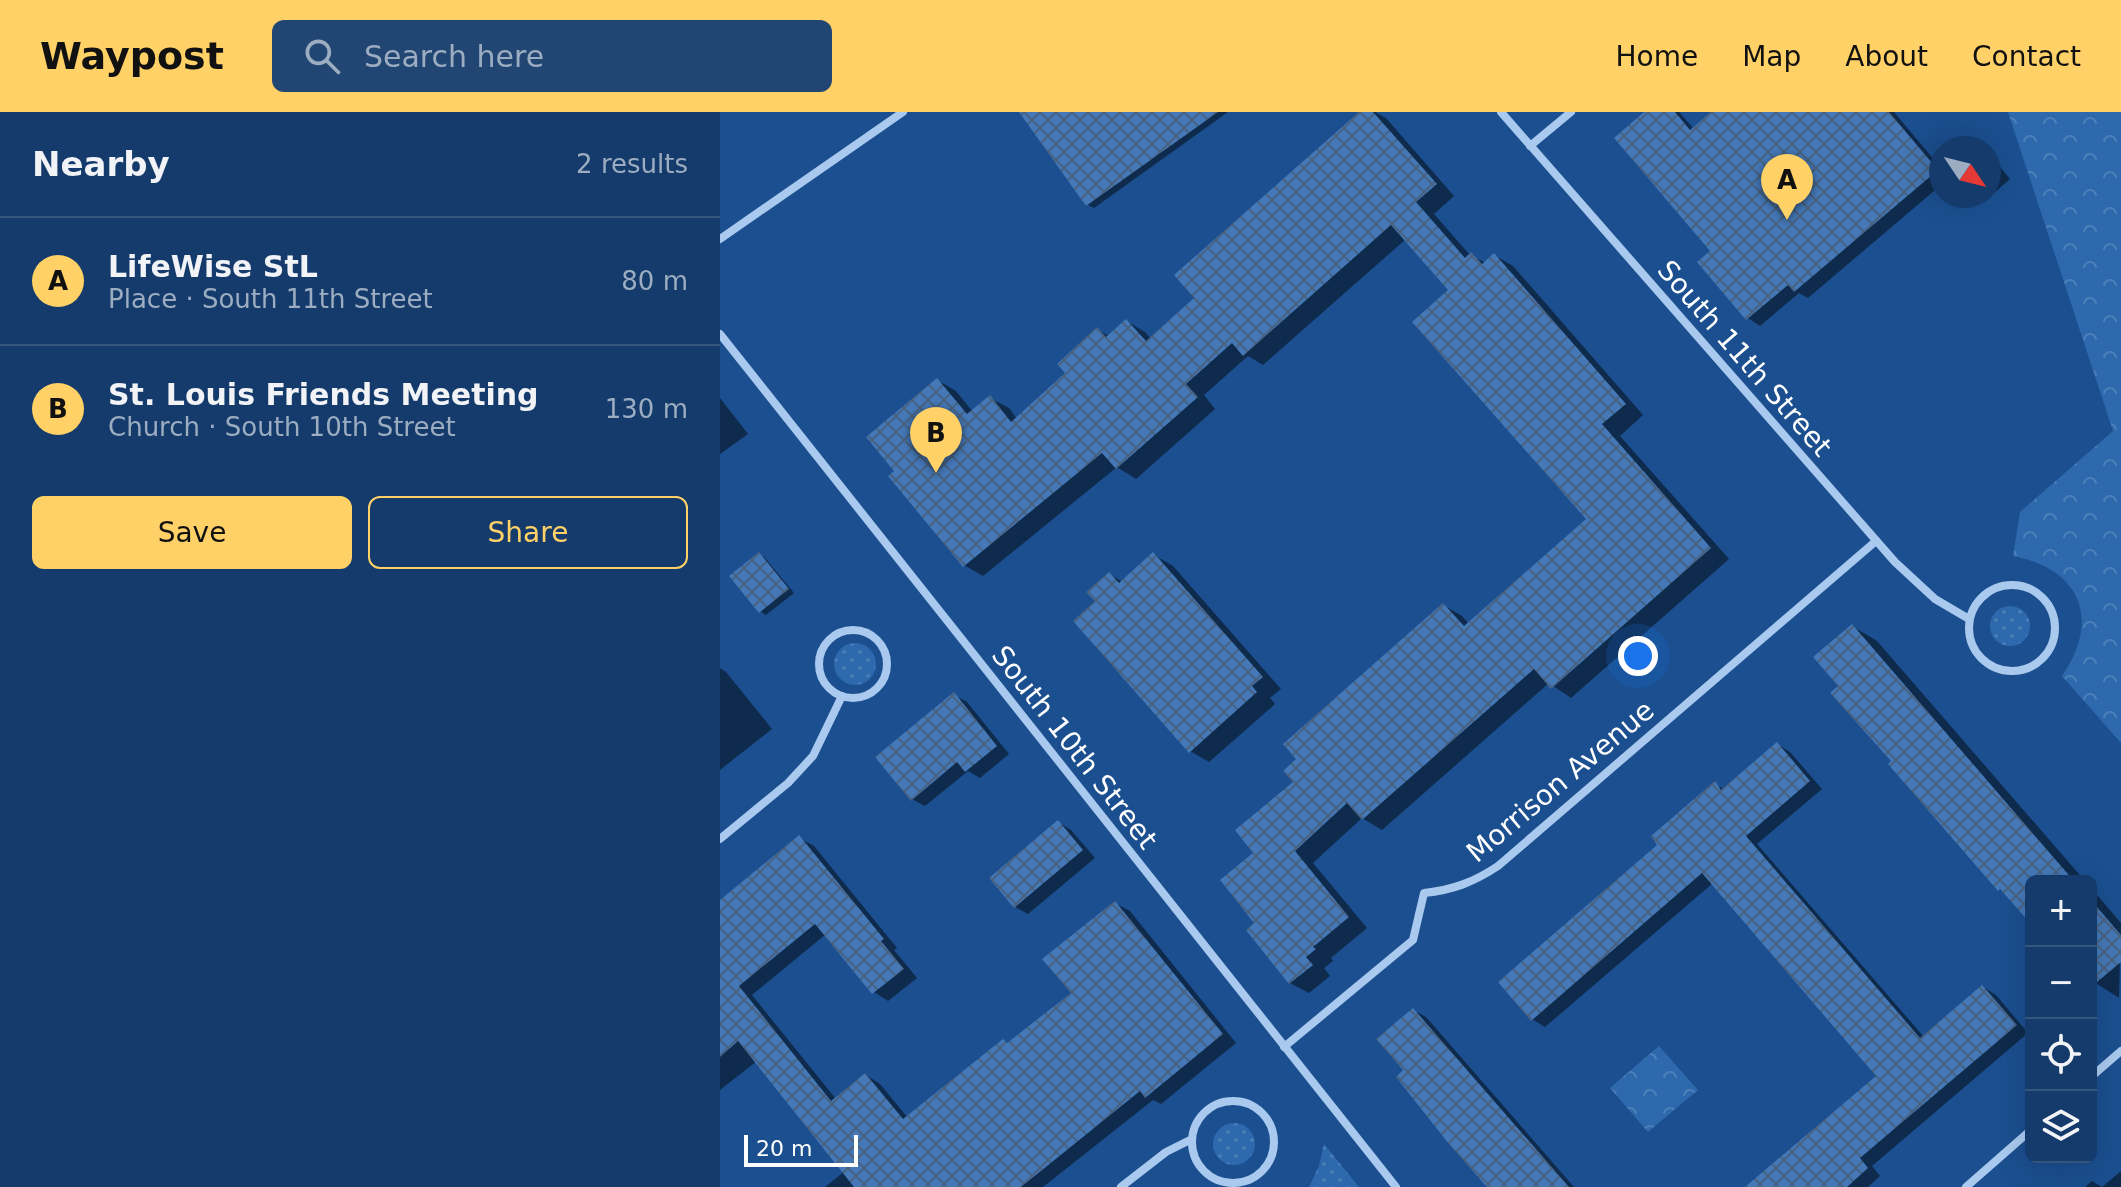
<!DOCTYPE html>
<html lang="en">
<head>
<meta charset="utf-8">
<style>
	:root { --surface:#143b6b; --page:#214673; --text:#f1f3f6; --muted:#9dadc1; --line:#33557e; --accent:#ffd166 }
	body { margin:0; font-family:"DejaVu Sans",sans-serif; background:var(--page); color:var(--text) }
	.controls { position:absolute; right:24px; bottom:24px; display:grid; overflow:hidden; border-radius:12px; box-shadow:0 8px 32px #0002 }
	.controls button { width:72px; height:72px; display:grid; place-items:center; padding:0; border:0; border-bottom:2px solid var(--line); background:var(--surface); color:var(--text); font:40px sans-serif }
	.compass { position:absolute; left:1209px; top:24px; width:72px; height:72px; border-radius:50%; background:var(--surface); box-shadow:0 8px 32px #0002; rotate:125deg }
	.scale { position:absolute; left:24px; bottom:20px; width:114px; box-sizing:border-box; padding-left:8px; border:4px solid #fff; border-top:0; font-size:22px; line-height:28px; white-space:nowrap; color:#fff; -webkit-text-stroke:6px #1b4f8f; paint-order:stroke }
	.you { position:absolute; left:918px; top:544px; width:28px; height:28px; margin:-20px; border:6px solid #fff; border-radius:50%; background:#1a73e8; box-shadow:0 0 0 12px #1a73e833 }
	.badge { display:grid; place-items:center; width:52px; height:52px; border-radius:50%; background:var(--accent); color:#111; font-size:26px; font-weight:700 }
	.pin { position:absolute; translate:-50% -66px; filter:drop-shadow(0 2px 4px #0008) }
	.pin::after { content:''; position:absolute; top:42px; width:28px; height:24px; background:inherit; clip-path:polygon(0 0,100% 0,50% 100%) }
	.list { margin:0; padding:0; list-style:none }
	h2 { display:flex; justify-content:space-between; align-items:center; height:104px; margin:0; padding:0 32px; font-size:34px }
	h2 small { font-size:26px; font-weight:400; color:var(--muted) }
	.list li { display:grid; grid-template-columns:52px 1fr auto; gap:24px; align-items:center; box-sizing:border-box; height:128px; padding:0 32px; border-top:2px solid var(--line) }
	.list b { display:block; font-size:30px; white-space:nowrap }
	.list p { margin:0; font-size:26px; white-space:nowrap; color:var(--muted) }
	.list em { font-size:26px; font-style:normal; color:var(--muted) }
	.actions { display:flex; gap:16px; padding:24px 32px }
	.actions a { flex:1; padding:18px 0; border:2px solid var(--accent); border-radius:12px; text-align:center; font-size:28px; color:var(--accent) }
	.actions .main { background:var(--accent); color:#111 }
	.icon { flex:none; width:44px; height:44px; fill:none; stroke:currentColor; stroke-width:2; stroke-linecap:round; stroke-linejoin:round }
	.map { position:relative; flex:none; width:1401px; height:1075px; overflow:hidden }
	header { display:flex; align-items:center; gap:48px; box-sizing:border-box; height:112px; padding:0 40px; background:var(--accent); color:#111 }
	header strong { font-size:38px }
	nav { display:flex; gap:44px; margin-inline-start:auto; font-size:28px }
	.search { width:560px; height:72px; background:var(--page); display:flex; align-items:center; gap:20px; box-sizing:border-box; padding:0 28px; border-radius:12px; color:var(--muted); font-size:30px }
	main { display:flex }
	aside { flex:1; background:var(--surface) }
	.map>svg:first-child { display:block }
</style>
</head>
<body>
<header>
<strong>Waypost</strong>
<div class="search"><svg class="icon" aria-label="search" viewBox="0 0 24 24"><circle cx="10" cy="10" r="6"/><path d="M15 15l6 6"/></svg>Search here</div>
<nav><a>Home</a><a>Map</a><a>About</a><a>Contact</a></nav>
</header>
<main>
<aside>
<h2>Nearby<small>2 results</small></h2>
<ul class="list">
<li><span class="badge">A</span><div><b>LifeWise StL</b><p>Place · South 11th Street</p></div><em>80 m</em></li>
<li><span class="badge">B</span><div><b>St. Louis Friends Meeting</b><p>Church · South 10th Street</p></div><em>130 m</em></li>
</ul>
<div class="actions"><a class="main">Save</a><a>Share</a></div>
</aside>
<div class="map">
<svg width="1401" height="1075" viewBox="0 0 1401 1075">
	<defs>
		<pattern id="grass-dots" width="8" height="8" patternUnits="userSpaceOnUse" patternTransform="scale(2)"><rect width="8" height="8" fill="#2e69ad"/><path d="M2 2h.1M6 6h.1" fill="none" stroke="#4d80b9" stroke-width="1.8" stroke-linecap="round"/></pattern>
		<pattern id="park-crowns" width="20" height="18" patternUnits="userSpaceOnUse" patternTransform="scale(2)"><rect width="20" height="18" fill="#2e69ad"/><path d="M2 6a3 3 0 1 1 6 0M12 15a3 3 0 1 1 6 0" fill="none" stroke="#4d80b9"/></pattern>
		<pattern id="building-cross-hatch" width="8" height="8" patternUnits="userSpaceOnUse" patternTransform="scale(2)"><rect width="8" height="8" fill="#4478b7"/><path d="M0 0l8 8M0 8l8-8" fill="none" stroke="#486282"/></pattern>
	</defs>
	<rect width="100%" height="100%" fill="#1b4f8f"/>
	<!-- grass -->
	<g fill="url(#grass-dots)">
		<circle cx="1290" cy="514" r="20"/>
		<circle cx="135" cy="552" r="21"/>
		<circle cx="514" cy="1032" r="21"/>
		<path d="M604,1032L639,1075H589L599,1054Z"/>
	</g>
	<!-- park -->
	<g fill="url(#park-crowns)">
		<path d="M1288,0H1401V631L1342,564C1381,508 1361,457 1293,444L1300,400L1393,319Z"/>
		<path d="M939,934L978,978L928,1020L890,976Z"/>
	</g>
	<!-- shadow -->
	<g fill="#0007">
		<path d="M302,0H508L374,96L368,93Z"/>
		<path d="M642,0H655L666,6L734,84L714,102L750,143L766,151L774,143L793,154L923,303L900,324L1009,447L851,586L829,571L662,718L642,706L593,751L647,816L611,846L613,849L604,856L610,864L589,881L570,871L537,811L536,741L576,670L723,493L742,504L749,512L868,407L731,178L686,127L543,253L528,244L484,283L495,297L416,367L397,355L263,464L244,453L177,359L217,268L236,279L253,300L270,286L289,296L297,307L348,262L378,218L389,224L406,209L425,220L431,227L477,186Z"/>
		<path d="M927,0H959L974,17L994,0H1174L1221,56V73L1088,186L1079,181L1040,214L1028,206Z"/>
		<path d="M1269,42L1290,67L1269,85L1268,84Z"/>
		<path d="M0,286L28,322L0,342Z"/>
		<path d="M39,442L45,446L74,481L46,503L40,499Z"/>
		<path d="M434,443L453,454L561,577L550,586L555,592L489,650L470,639L378,490L389,462L403,470Z"/>
		<path d="M1132,514L1157,529L1365,769H1311V809L1288,783L1279,777L1174,649L1121,574Z"/>
		<path d="M0,556L6,560L52,617L0,658Z"/>
		<path d="M234,583L247,590L289,642L260,666L248,659L205,694L192,687Z"/>
		<path d="M1057,632L1070,640L1102,677L1037,732L1204,925L1263,875L1276,883L1308,921L1152,1054L1160,1064L1148,1075H1028L1159,964L993,771L825,915L812,907L940,733L995,672L1005,678Z"/>
		<path d="M338,710L351,718L375,746L308,802L295,795Z"/>
		<path d="M79,726L94,734L177,836L174,838L197,866L168,889L154,880L106,822L32,883L116,987L146,963L160,972L188,1006L353,882L395,791L410,799L516,931L441,992L433,988L323,1075H105L124,1060L37,949L0,978V789Z"/>
		<path d="M1371,776L1401,811L1399,886L1371,868Z"/>
		<path d="M693,898L706,905L854,1075H772L686,958Z"/>
		<path d="M1401,1059V1075H1382Z"/>
		<path d="M1372,1069L1382,1075H1365Z"/>
	</g>
	<!-- building -->
	<g fill="url(#building-cross-hatch)">
		<path d="M299,0H498L366,94Z"/>
		<path d="M639,0H653L717,72L696,90L745,146L751,140L762,152L774,141L906,292L882,312L991,436L831,577L814,557L642,708L627,691L575,739L629,805L593,835L596,837L586,845L593,853L569,872L526,818L534,811L500,768L533,741L515,718L573,670L563,659L576,647L563,632L723,491L744,514L866,407L692,210L728,178L671,113L523,244L512,231L466,272L478,285L396,357L382,341L243,455L168,364L174,359L146,325L217,266L247,302L270,283L291,310L345,261L337,252L377,215L386,225L406,207L426,229L474,186L454,163Z"/>
		<path d="M924,0H955L970,18L991,0H1169L1218,58L1074,180L1068,173L1026,208L977,150L990,139L894,26Z"/>
		<path d="M39,440L69,477L39,501L9,464Z"/>
		<path d="M433,440L543,565L532,574L537,580L469,641L353,509L375,489L366,480L389,460L399,471Z"/>
		<path d="M1132,512L1354,769H1311V812L1280,777L1278,779L1168,652L1171,649L1110,581L1118,574L1093,545Z"/>
		<path d="M234,580L277,634L245,660L237,650L191,689L155,645Z"/>
		<path d="M1057,630L1090,669L1026,724L1200,926L1262,873L1297,913L1140,1046L1148,1056L1127,1075H1025L1156,964L982,761L811,909L778,870L937,733L931,724L995,669L1001,678Z"/>
		<path d="M338,708L363,738L294,796L269,766Z"/>
		<path d="M79,723L164,827L161,829L184,857L152,882L95,812L19,874L111,989L145,961L183,1007L283,927L287,931L351,881L322,847L395,789L503,922L425,986L420,979L301,1075H134L18,929L0,945V788Z"/>
		<path d="M1371,788L1401,823V850L1371,875Z"/>
		<path d="M693,896L849,1075H767L729,1032L676,965L683,958L656,927Z"/>
	</g>
	<g fill="none" stroke-linecap="round" stroke-linejoin="round">
		<!-- street -->
		<g stroke="#a9c9ee" stroke-width="8">
			<path d="M781,0L1175,450L1215,487L1249,507"/>
			<path d="M810,34L851,0"/>
			<path d="M0,127L183,0"/>
			<path d="M0,222L676,1075"/>
			<circle cx="1292" cy="516" r="43"/>
			<circle cx="133" cy="552" r="34"/>
			<path d="M0,727L68,671L93,644L122,584"/>
			<path d="M564,935L693,828L704,781C733,778 754,770 778,754L1156,429"/>
			<path d="M1371,965L1401,939"/>
			<circle cx="513" cy="1030" r="41"/>
			<path d="M401,1075L446,1040L472,1027"/>
			<path d="M1246,1075L1311,1018"/>
		</g>
	</g>
	<g text-anchor="middle" stroke-width="7" stroke-linejoin="round" paint-order="stroke">
		<!-- street labels -->
		<g font-size="28" fill="#fff" stroke="#1b4f8f">
			<text transform="translate(1025 246) rotate(49)" y="10">South 11th Street</text>
			<text transform="translate(355 635) rotate(52)" y="10">South 10th Street</text>
			<text transform="translate(840 669) rotate(-40)" y="10">Morrison Avenue</text>
		</g>
	</g>
</svg>
<div class="controls">
<button>+</button>
<button>−</button>
<button><svg class="icon" aria-label="locate" viewBox="0 0 24 24"><circle cx="12" cy="12" r="6"/><path d="M12 2v4M12 18v4M2 12h4M18 12h4"/></svg></button>
<button><svg class="icon" aria-label="layers" viewBox="0 0 24 24"><path d="M12 4l9 5-9 5-9-5zM3 14l9 5 9-5"/></svg></button>
</div>
<svg class="compass" viewBox="-18 -18 36 36"><path d="M0-13l5 13h-10z" fill="#e53935"/><path d="M0 13l5-13h-10z" fill="#9dadc1"/></svg>
<div class="scale">20 m</div>
<div class="you"></div>
<div class="pin badge" style="left:1067px;top:108px">A</div>
<div class="pin badge" style="left:216px;top:361px">B</div>
</div>
</main>
</body>
</html>
